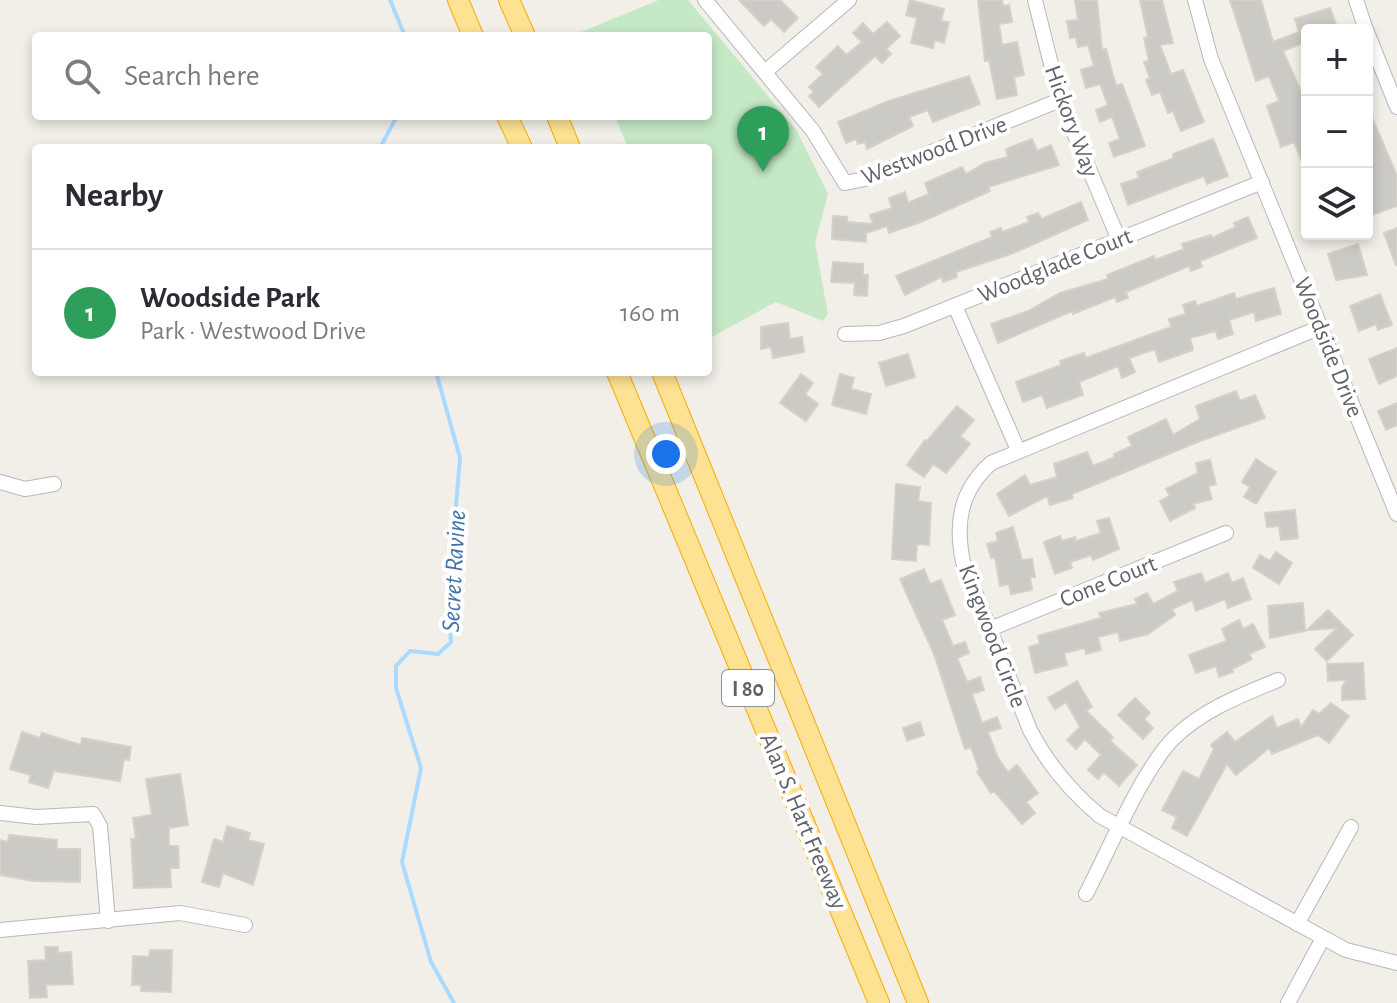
<!DOCTYPE html>
<html lang="en">
<head>
<meta charset="utf-8">
<style>
	:root { --surface:#fff; --page:#f2f2f3; --text:#2b2b33; --muted:#7c7c81; --line:#e1e1e2; --accent:#ea4335 }
	body { margin:0; font-family:"Alegreya Sans",sans-serif; background:var(--page); color:var(--text) }
	.controls { position:absolute; right:24px; top:24px; display:grid; overflow:hidden; border-radius:8px; box-shadow:0 4px 12px #0003 }
	.controls button { width:72px; height:72px; display:grid; place-items:center; padding:0; border:0; border-bottom:2px solid var(--line); background:var(--surface); color:var(--text); font:40px sans-serif }
	.you { position:absolute; left:666px; top:454px; width:28px; height:28px; margin:-20px; border:6px solid #fff; border-radius:50%; background:#1a73e8; box-shadow:0 0 0 12px #1a73e833 }
	.badge { display:grid; place-items:center; width:52px; height:52px; border-radius:50%; background:var(--accent); color:#fff; font-size:26px; font-weight:700 }
	.pin { position:absolute; translate:-50% -66px; filter:drop-shadow(0 2px 4px #0008) }
	.pin::after { content:''; position:absolute; top:42px; width:28px; height:24px; background:inherit; clip-path:polygon(0 0,100% 0,50% 100%) }
	.list { margin:0; padding:0; list-style:none }
	h2 { display:flex; justify-content:space-between; align-items:center; height:104px; margin:0; padding:0 32px; font-size:34px }
	h2 small { font-size:26px; font-weight:400; color:var(--muted) }
	.list li { display:grid; grid-template-columns:52px 1fr auto; gap:24px; align-items:center; box-sizing:border-box; height:128px; padding:0 32px; border-top:2px solid var(--line) }
	.list b { display:block; font-size:30px; white-space:nowrap }
	.list p { margin:0; font-size:26px; white-space:nowrap; color:var(--muted) }
	.list em { font-size:26px; font-style:normal; color:var(--muted) }
	.icon { flex:none; width:44px; height:44px; fill:none; stroke:currentColor; stroke-width:2; stroke-linecap:round; stroke-linejoin:round }
	.map { position:relative; flex:none; width:1397px; height:1003px; overflow:hidden }
	.search { position:absolute; background:var(--surface); box-shadow:0 4px 12px #0003; left:32px; top:32px; width:680px; height:88px; display:flex; align-items:center; gap:20px; box-sizing:border-box; padding:0 28px; border-radius:8px; color:var(--muted); font-size:30px }
	.panel { position:absolute; background:var(--surface); box-shadow:0 4px 12px #0003; left:32px; top:144px; width:680px; height:232px; border-radius:8px }
	.map>svg:first-child { display:block }
</style>
</head>
<body>
<div class="map">
<svg width="1397" height="1003" viewBox="0 0 1397 1003">
	<rect width="100%" height="100%" fill="#f1efe8"/>
	<!-- green -->
	<path fill="#c5e8c5" d="M659,0H688L797,131L828,194L815,243L828,314L823,321L776,302L708,339V148H628L615,116H708V36H582L581,32Z"/>
	<g fill="none" stroke-linecap="round" stroke-linejoin="round">
		<!-- stream -->
		<g stroke="#aadaff" stroke-width="4">
			<path d="M390,0L405,36"/>
			<path d="M380,148L397,116"/>
			<path d="M436,372L460,458L448,600L451,642L438,654L410,651L396,666V688L421,768L402,862L431,962L454,1003"/>
		</g>
	</g>
	<!-- building -->
	<g fill="#cccac5" stroke="#d6d1c6" stroke-width="2">
		<path d="M739,0H780L798,18L784,32L771,19L764,26Z"/>
		<path d="M910,0L944,9L941,21L949,22L944,43L935,40L933,48L911,43L917,18L906,15Z"/>
		<path d="M978,0H1002L1003,6L1009,5L1012,22L999,24L1002,45L1017,42L1024,75L1014,77L1017,95L997,99L989,60L985,61Z"/>
		<path d="M1075,0H1097L1102,50L1106,49L1116,86L1122,84L1145,146L1114,157L1109,143L1120,139L1112,117L1100,122L1096,110L1108,105L1100,84L1086,88L1081,70L1094,66L1088,45L1078,47L1076,37L1070,38L1067,21L1078,20Z"/>
		<path d="M1140,0H1162L1173,43L1160,45L1171,74L1183,70L1204,122L1181,131L1173,111L1168,113L1160,92L1152,95L1146,80L1150,78L1144,62L1149,61L1144,38L1148,37Z"/>
		<path d="M1230,0H1261L1273,42L1299,32L1295,19L1330,8L1338,30H1307V49L1303,43L1283,51L1307,105V173L1294,142L1281,147L1267,106L1279,101L1269,76L1256,81Z"/>
		<path d="M887,22L900,36L886,49L891,54L882,63L875,56L819,107L809,96L814,92L809,87L823,74L816,67L838,46L846,55L862,42L853,33L863,23L873,34Z"/>
		<path d="M969,76L980,104L933,122L928,110L909,117L913,126L867,149L865,142L858,144L856,139L846,143L838,122L889,101Z"/>
		<path d="M1367,106L1397,176V206L1372,215L1367,201Z"/>
		<path d="M1032,139L1037,151L1051,145L1059,165L988,187L990,191L921,222L889,233L887,226L866,233V242L832,239L833,216L847,217V222L873,224L870,215L892,208L889,198L905,192L908,203L929,194L925,183L962,167L966,174L985,163L1008,157L1006,149Z"/>
		<path d="M1213,139L1228,176L1207,184L1204,176L1128,205L1121,184L1139,178L1137,172L1174,158L1173,154Z"/>
		<path d="M1081,202L1088,220L1011,254L956,272L957,277L943,282L941,277L905,295L896,276L992,237L990,232L1001,228L1002,232L1029,222L1027,217L1038,213L1041,219Z"/>
		<path d="M1248,217L1257,238L1200,261L1202,267L1191,271L1189,266L1126,292L1128,298L1117,302L1115,297L1073,314L1072,311L998,343L991,324L1028,311L1060,293L1108,279L1107,275L1154,256L1155,260L1184,249L1182,244L1211,235L1212,238L1236,227L1234,223Z"/>
		<path d="M1397,228V265H1396L1384,233Z"/>
		<path d="M1358,244L1367,275L1336,280L1328,254Z"/>
		<path d="M833,262L863,264V275H868L867,296L854,295L855,283L831,282Z"/>
		<path d="M1274,288L1281,314L1256,321L1254,312L1229,320L1233,334L1218,339L1216,331L1190,338L1193,350L1159,362L1155,349L1129,358L1135,372L1122,378L1118,366L1079,382L1083,395L1047,408L1042,395L1023,402L1016,382L1061,365L1060,361L1084,353L1086,358L1171,327L1169,319L1186,314L1183,305L1195,301L1197,306L1234,293L1236,299Z"/>
		<path d="M1380,294L1392,325L1378,330L1376,324L1359,331L1350,306Z"/>
		<path d="M788,323L790,339L802,337L804,352L773,358L771,347L761,349V327Z"/>
		<path d="M1397,348V376L1379,384L1369,359Z"/>
		<path d="M908,354L915,377L886,386L879,363Z"/>
		<path d="M801,374L813,383L805,394L818,404L806,421L780,403Z"/>
		<path d="M840,374L854,378L851,389L871,394L866,414L832,405Z"/>
		<path d="M1236,391L1240,401L1255,395L1265,418L1200,441L1072,494L1073,498L1050,505L1047,496L1009,516L997,494L1025,475L1030,485L1057,477L1054,464L1087,452L1093,466L1115,457L1114,454L1132,446L1128,437L1166,419L1173,435L1200,419L1196,406Z"/>
		<path d="M1397,403V425L1386,430L1378,411Z"/>
		<path d="M957,406L974,420L960,436L970,444L946,473L933,464L924,477L907,465L925,440L927,441Z"/>
		<path d="M1256,459L1276,472L1256,504L1244,497L1250,487L1242,482Z"/>
		<path d="M1210,460L1216,484L1208,486L1212,499L1193,504L1195,508L1170,521L1160,501L1170,496L1166,489L1198,473L1196,463Z"/>
		<path d="M896,484L920,487L918,501L931,503L929,545L917,544L916,561L892,559Z"/>
		<path d="M1295,510L1298,538L1281,540L1279,526L1267,527L1265,513Z"/>
		<path d="M1109,518L1119,549L1093,560L1091,555L1070,562L1072,568L1055,574L1044,542L1060,536L1062,541L1075,537L1076,541L1101,533L1097,521Z"/>
		<path d="M1013,527L1022,560L1032,559L1035,577H1030L1032,590L1011,594L1009,584L1000,586L995,557L991,558L987,544L998,541L996,533Z"/>
		<path d="M1276,552L1292,563L1279,584L1253,568L1260,555L1270,561Z"/>
		<path d="M924,569L930,584L941,580L955,615L942,620L953,646L965,642L969,653L957,658L967,682L980,677L984,690L972,694L982,723L997,717L1001,728L988,732L998,758L1008,772L1017,765L1038,793L1026,802L1035,813L1022,824L994,791L991,793L977,772L979,770L971,747L965,749L934,654L900,579Z"/>
		<path d="M1201,573L1205,583L1228,573L1232,583L1243,578L1251,599L1228,608L1225,599L1196,611L1192,600L1172,609L1175,615L1148,634L1120,641L1118,632L1098,637L1101,650L1086,654L1085,648L1064,653L1067,665L1035,673L1029,647L1040,644L1038,636L1101,618L1099,613L1137,604L1135,599L1147,593L1153,604L1178,591L1174,582Z"/>
		<path d="M1303,603L1305,631L1270,638L1268,606Z"/>
		<path d="M1328,610L1353,635L1327,661L1315,649L1337,628L1307,630Z"/>
		<path d="M1239,620L1243,629L1253,624L1265,647L1249,654L1252,659L1232,669L1233,672L1219,677L1216,666L1196,673L1189,655L1227,641L1222,629Z"/>
		<path d="M1363,663L1365,699L1342,700V687L1347,680L1328,681L1327,664Z"/>
		<path d="M1077,681L1092,707L1086,711L1113,737L1110,741L1137,765L1119,786L1104,772L1098,779L1088,770L1101,755L1085,739L1076,749L1067,740L1080,727L1066,702L1055,709L1048,698Z"/>
		<path d="M1135,698L1150,713L1144,719L1153,728L1143,739L1118,715Z"/>
		<path d="M1331,703L1349,716L1329,743L1318,735L1272,754L1269,748L1236,775L1227,764L1187,836L1172,828L1177,817L1162,810L1183,771L1199,779L1214,749L1211,745L1227,732L1235,742L1272,716L1277,728L1298,719L1301,727L1313,710L1319,714Z"/>
		<path d="M920,722L924,735L907,741L903,728Z"/>
		<path d="M22,732L40,738L42,733L81,745L82,738L131,747L129,760L124,759L120,781L54,771L48,788L29,782L31,775L10,769Z"/>
		<path d="M180,774L188,825L169,828V846H178L179,868H170L171,887L134,888L131,839H136L133,818L152,815L146,779Z"/>
		<path d="M227,826L250,833L248,840L264,844L253,885L223,873L219,887L202,882L214,839L223,842Z"/>
		<path d="M9,835L57,840V849H80V882L33,881L0,875V840L8,842Z"/>
		<path d="M45,947H58V953L71,952L73,984L46,985L47,997L30,998L28,961L46,960Z"/>
		<path d="M150,950H172L171,992L141,991V985H132L133,956L149,957Z"/>
	</g>
	<g fill="none" stroke-linecap="round" stroke-linejoin="round">
		<defs>
			<g id="minor">
				<path d="M705,0L813,131L845,183L865,179L1060,100"/>
				<path d="M1035,0L1060,100L1119,240"/>
				<path d="M1195,0L1211,59L1397,514"/>
				<path d="M1356,0L1366,30"/>
				<path d="M1367,32L1397,107"/>
				<path d="M765,72L849,0"/>
				<path d="M955,306L1018,450"/>
				<path d="M1321,327L991,463C960,491 955,523 963,562L1030,730C1048,765 1070,791 1100,816L1346,950L1397,963"/>
				<path d="M845,334L879,333L904,326L1262,182"/>
				<path d="M0,482L25,489L54,484"/>
				<path d="M990,629L1226,533"/>
				<path d="M0,813L36,817L93,814L100,826L108,921"/>
				<path d="M1086,894C1107,854 1144,766 1175,737C1204,709 1242,695 1278,680"/>
				<path d="M1297,924L1351,827"/>
				<path d="M0,930L180,913L245,925"/>
				<path d="M1288,1003L1323,938"/>
			</g>
			<g id="highway">
				<path d="M458,0L473,36"/>
				<path d="M509,0L525,36"/>
				<path d="M507,116L522,148"/>
				<path d="M557,116L570,148"/>
				<path d="M617,372L879,1003"/>
				<path d="M662,372L918,1003"/>
			</g>
		</defs>
		<!-- minor casing -->
		<use href="#minor" stroke="#b5b8bc" stroke-width="16"/>
		<!-- highway casing -->
		<use href="#highway" stroke="#f9ab00" stroke-width="22"/>
		<!-- minor -->
		<use href="#minor" stroke="#fff" stroke-width="14"/>
		<!-- highway -->
		<use href="#highway" stroke="#fde293" stroke-width="20"/>
	</g>
	<g text-anchor="middle" stroke-width="8" stroke-linejoin="round" paint-order="stroke">
		<!-- shield labels -->
		<rect fill="#fff" stroke="#8f9295" stroke-width="2" x="722" y="670" width="52" height="36" rx="6"/>
		<g font-size="22" font-weight="bold" fill="#5f6368">
			<text x="748" y="696">I 80</text>
		</g>
		<!-- street labels -->
		<g font-size="24" fill="#5f6368" stroke="#fff">
			<text transform="translate(1072 121) rotate(70)" y="8">Hickory Way</text>
			<text transform="translate(934 150) rotate(-21)" y="8">Westwood Drive</text>
			<text transform="translate(1055 265) rotate(-22)" y="8">Woodglade Court</text>
			<text transform="translate(1329 347) rotate(68)" y="8">Woodside Drive</text>
			<text transform="translate(1108 581) rotate(-22)" y="8">Cone Court</text>
			<text transform="translate(993 636) rotate(69)" y="8">Kingwood Circle</text>
			<text transform="translate(804 821) rotate(67)" y="8">Alan S. Hart Freeway</text>
		</g>
		<!-- water labels -->
		<g font-size="26" font-style="italic" fill="#4174aa" stroke="#fff">
			<text transform="translate(453 571) rotate(-87)" y="9">Secret Ravine</text>
		</g>
	</g>
</svg>
<div class="controls">
<button>+</button>
<button>−</button>
<button><svg class="icon" aria-label="layers" viewBox="0 0 24 24"><path d="M12 4l9 5-9 5-9-5zM3 14l9 5 9-5"/></svg></button>
</div>
<div class="you"></div>
<div class="pin badge" style="left:763px;top:172px;background:#2e9e5b">1</div>
<div class="search"><svg class="icon" aria-label="search" viewBox="0 0 24 24"><circle cx="10" cy="10" r="6"/><path d="M15 15l6 6"/></svg>Search here</div>
<section class="panel">
<h2>Nearby<small></small></h2>
<ul class="list">
<li><span class="badge" style="background:#2e9e5b">1</span><div><b>Woodside Park</b><p>Park · Westwood Drive</p></div><em>160 m</em></li>
</ul>
</section>
</div>
</body>
</html>
